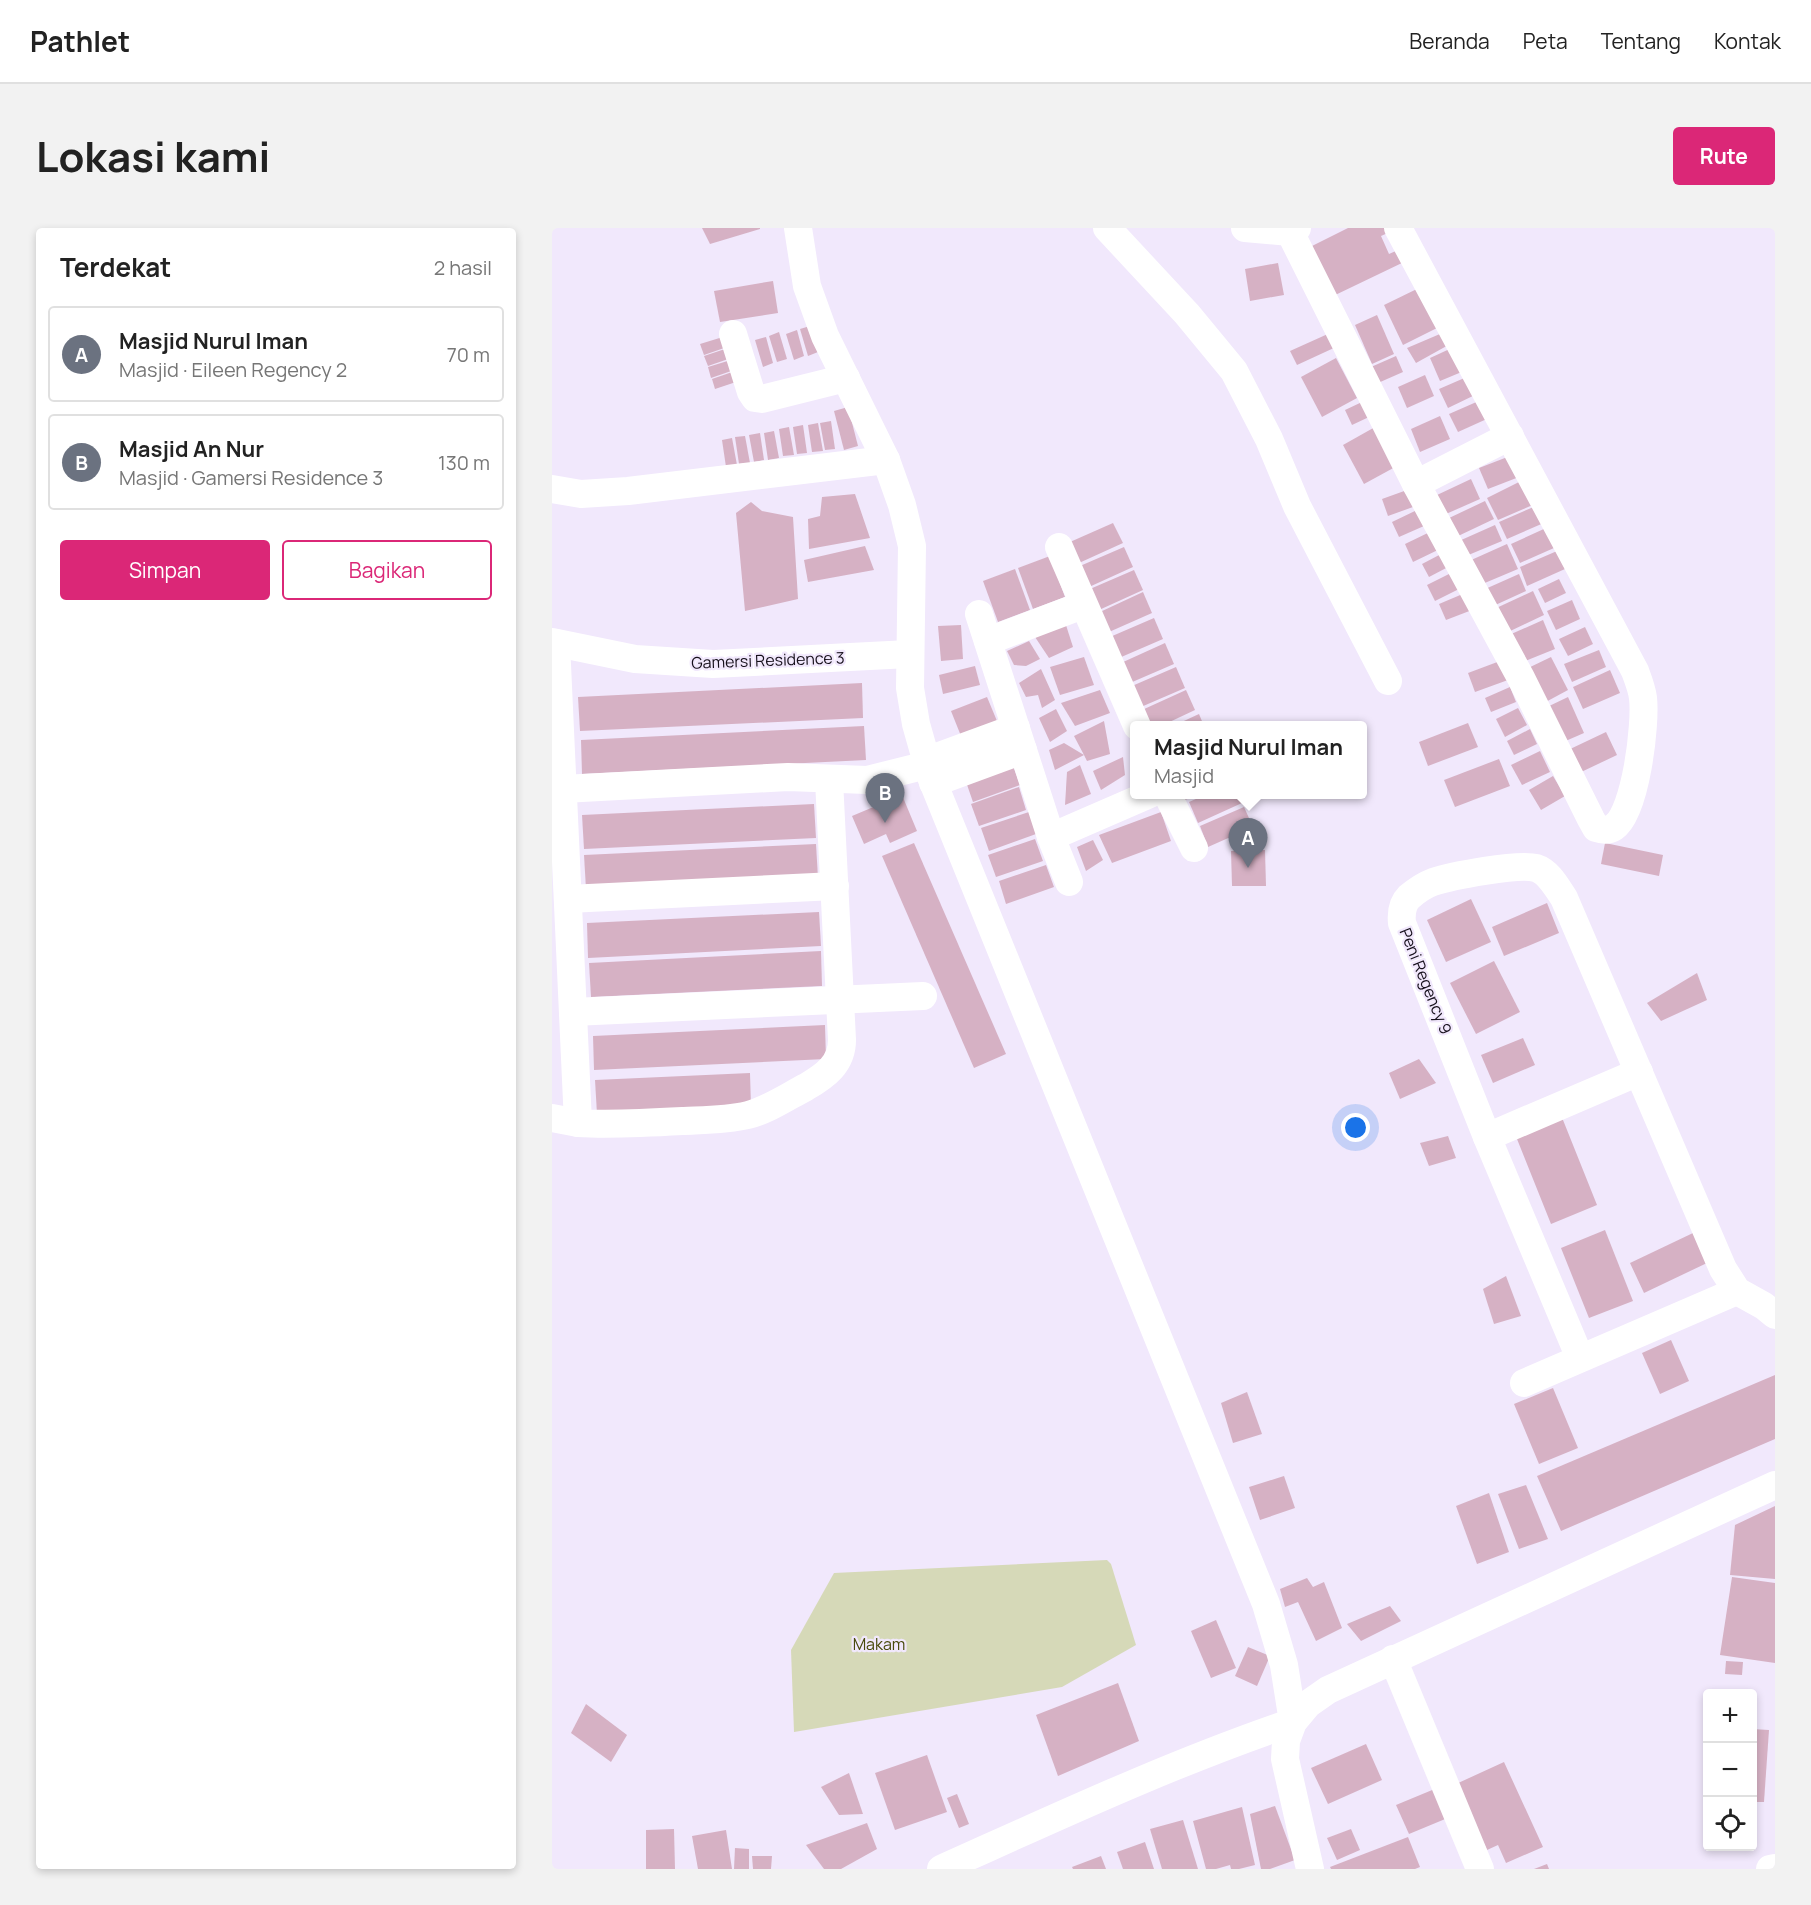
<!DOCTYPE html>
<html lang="id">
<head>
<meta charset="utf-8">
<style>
	:root { --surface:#fff; --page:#f2f2f2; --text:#222; --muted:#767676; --line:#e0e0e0; --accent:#db2777 }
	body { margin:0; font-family:Manrope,sans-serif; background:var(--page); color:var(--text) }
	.controls { position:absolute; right:18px; bottom:18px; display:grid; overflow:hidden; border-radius:6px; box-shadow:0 3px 9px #0003 }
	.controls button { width:54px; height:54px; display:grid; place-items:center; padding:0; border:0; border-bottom:2px solid var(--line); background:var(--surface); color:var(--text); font:30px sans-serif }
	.you { position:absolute; left:804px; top:900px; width:21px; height:21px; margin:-15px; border:4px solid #fff; border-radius:50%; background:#1a73e8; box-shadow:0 0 0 9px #1a73e833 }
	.badge { display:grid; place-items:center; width:39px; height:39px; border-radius:50%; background:var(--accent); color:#fff; font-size:20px; font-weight:700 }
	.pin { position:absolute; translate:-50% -50px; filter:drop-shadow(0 2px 3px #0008) }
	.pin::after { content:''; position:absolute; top:32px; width:21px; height:18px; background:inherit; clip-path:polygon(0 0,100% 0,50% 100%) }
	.popup { position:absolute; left:578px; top:493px; width:237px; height:78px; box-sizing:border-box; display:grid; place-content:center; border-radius:6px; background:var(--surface); filter:drop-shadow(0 2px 4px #0005); font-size:20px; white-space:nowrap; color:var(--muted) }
	.popup b { font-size:22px; color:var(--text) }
	.popup::after { content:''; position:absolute; left:50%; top:100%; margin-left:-12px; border:12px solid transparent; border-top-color:var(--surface) }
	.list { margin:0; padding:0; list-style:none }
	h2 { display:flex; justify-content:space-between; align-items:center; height:78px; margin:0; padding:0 24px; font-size:26px }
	h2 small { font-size:20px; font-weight:400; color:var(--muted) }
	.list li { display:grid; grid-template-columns:39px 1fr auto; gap:18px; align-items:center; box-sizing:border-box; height:96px; margin:0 12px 12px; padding:0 12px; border:2px solid var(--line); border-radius:6px }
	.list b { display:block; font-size:22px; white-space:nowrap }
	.list p { margin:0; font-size:20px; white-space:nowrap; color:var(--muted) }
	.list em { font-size:20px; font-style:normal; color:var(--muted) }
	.actions { display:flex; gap:12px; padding:18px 24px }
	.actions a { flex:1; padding:14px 0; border:2px solid var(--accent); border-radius:6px; text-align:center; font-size:21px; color:var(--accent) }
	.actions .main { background:var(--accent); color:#fff }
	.icon { flex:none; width:33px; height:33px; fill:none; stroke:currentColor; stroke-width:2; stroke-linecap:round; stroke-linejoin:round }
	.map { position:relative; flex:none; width:1223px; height:1641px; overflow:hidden; border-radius:6px }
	header { display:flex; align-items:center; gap:36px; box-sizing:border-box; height:84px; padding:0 30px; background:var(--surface); border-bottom:2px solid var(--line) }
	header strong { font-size:28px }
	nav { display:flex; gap:33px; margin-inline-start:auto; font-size:21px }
	.intro { display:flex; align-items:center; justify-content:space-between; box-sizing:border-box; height:144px; padding:0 36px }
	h1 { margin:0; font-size:42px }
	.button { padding:15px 27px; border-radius:6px; background:var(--accent); color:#fff; font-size:21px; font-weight:700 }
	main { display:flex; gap:36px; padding:0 36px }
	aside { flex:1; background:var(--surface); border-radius:6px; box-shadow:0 3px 9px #0003 }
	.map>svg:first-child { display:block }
</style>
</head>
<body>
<header>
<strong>Pathlet</strong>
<nav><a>Beranda</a><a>Peta</a><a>Tentang</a><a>Kontak</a></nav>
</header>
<div class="intro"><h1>Lokasi kami</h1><a class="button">Rute</a></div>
<main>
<aside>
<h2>Terdekat<small>2 hasil</small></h2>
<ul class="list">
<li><span class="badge" style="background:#6b7280">A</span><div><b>Masjid Nurul Iman</b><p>Masjid · Eileen Regency 2</p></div><em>70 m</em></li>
<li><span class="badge" style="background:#6b7280">B</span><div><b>Masjid An Nur</b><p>Masjid · Gamersi Residence 3</p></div><em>130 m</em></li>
</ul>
<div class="actions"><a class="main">Simpan</a><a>Bagikan</a></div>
</aside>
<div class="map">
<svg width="1223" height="1641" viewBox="0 0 1223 1641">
	<rect width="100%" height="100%" fill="#f1e8fc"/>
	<!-- green -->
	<path fill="#d6d9b8" d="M555,1332L559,1336L584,1417L510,1459L242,1504L239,1422L282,1345Z"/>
	<!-- building -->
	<g fill="#d6b1c4">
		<path d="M150,0H208V1L158,16Z"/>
		<path d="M796,0H836L838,4L829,8L837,26L846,22L852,34L777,70L754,21Z"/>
		<path d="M726,35L732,67L698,73L693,41Z"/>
		<path d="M221,53L226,85L168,94L162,63Z"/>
		<path d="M871,58L891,97L851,117L832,77Z"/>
		<path d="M825,87L842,126L820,136L803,97Z"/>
		<path d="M258,98L266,124L256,128L248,101Z"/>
		<path d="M245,102L252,128L242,132L234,106Z"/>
		<path d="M895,103L900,115L864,135L855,120Z"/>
		<path d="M227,104L235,131L225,134L217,108Z"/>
		<path d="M778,105L784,119L745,137L738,123Z"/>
		<path d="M174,108L178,118L152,127L148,116Z"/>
		<path d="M214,109L221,135L211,139L203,112Z"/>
		<path d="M179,119L182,129L156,138L152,128Z"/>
		<path d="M902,119L912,143L888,153L878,130Z"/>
		<path d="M844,128L851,144L826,155L819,139Z"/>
		<path d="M784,130L805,170L770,189L749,149Z"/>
		<path d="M182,131L185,141L159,150L156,139Z"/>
		<path d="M186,142L190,152L163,161L160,151Z"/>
		<path d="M873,147L882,168L855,180L846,159Z"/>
		<path d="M917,148L925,166L896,180L887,161Z"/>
		<path d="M929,172L937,190L906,204L897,186Z"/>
		<path d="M810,174L817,189L800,197L793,182Z"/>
		<path d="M296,179L306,218L292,222L282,183Z"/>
		<path d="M888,188L898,211L868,224L859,201Z"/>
		<path d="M279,193L283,221L273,222L268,195Z"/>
		<path d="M266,195L271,223L260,224L256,197Z"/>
		<path d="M251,197L255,225L245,226L241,199Z"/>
		<path d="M237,199L242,227L231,228L227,201Z"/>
		<path d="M823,199L845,238L812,256L791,217Z"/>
		<path d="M222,203L227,230L216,232L212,205Z"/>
		<path d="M208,205L212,232L202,234L197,207Z"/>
		<path d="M193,208L198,235L187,236L183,209Z"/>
		<path d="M180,210L185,237L174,239L170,212Z"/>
		<path d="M958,228L967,249L936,261L927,240Z"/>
		<path d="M919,251L928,271L894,286L885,267Z"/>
		<path d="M971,252L983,276L946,292L935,270Z"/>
		<path d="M855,262L861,279L836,288L830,271Z"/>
		<path d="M303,266L318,310L257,321L256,291L268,288L270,269Z"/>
		<path d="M933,273L942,291L904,309L895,291Z"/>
		<path d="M199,274L210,283L241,289L246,371L193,383L184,285Z"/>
		<path d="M986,277L994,294L955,311L947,294Z"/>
		<path d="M865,282L872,298L847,309L840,294Z"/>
		<path d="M561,295L571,315L527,335L518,314Z"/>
		<path d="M943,297L950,313L914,328L907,313Z"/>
		<path d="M994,300L1002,320L968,335L959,316Z"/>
		<path d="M882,302L890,320L861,334L853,316Z"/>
		<path d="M955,316L966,341L928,357L917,333Z"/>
		<path d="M313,318L322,342L256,354L252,332Z"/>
		<path d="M572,319L581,339L537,359L528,338Z"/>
		<path d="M1005,323L1013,341L975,358L968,339Z"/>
		<path d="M891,325L898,338L877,349L870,336Z"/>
		<path d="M498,328L513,369L481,381L466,340Z"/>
		<path d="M463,341L478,382L446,394L431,353Z"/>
		<path d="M582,342L591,362L547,382L538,361Z"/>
		<path d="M901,344L909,360L883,373L875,357Z"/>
		<path d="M967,346L974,363L939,379L931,362Z"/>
		<path d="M1007,351L1014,365L993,375L986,361Z"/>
		<path d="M981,363L992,387L952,406L940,382Z"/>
		<path d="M591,364L600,385L557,404L548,384Z"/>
		<path d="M913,365L920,382L894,392L887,376Z"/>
		<path d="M1020,372L1028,391L1004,402L995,383Z"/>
		<path d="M602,390L611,411L567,430L558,409Z"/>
		<path d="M991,392L1003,421L968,435L957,407Z"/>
		<path d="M513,394L521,419L497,430L483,409Z"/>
		<path d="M409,397L411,431L389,433L386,398Z"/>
		<path d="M1033,399L1041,416L1016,428L1007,411Z"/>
		<path d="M477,413L488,431L474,438L462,437L455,423Z"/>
		<path d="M613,415L622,436L578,455L569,435Z"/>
		<path d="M1047,422L1054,439L1020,454L1012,436Z"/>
		<path d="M532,429L542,457L508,467L498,439Z"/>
		<path d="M999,429L1016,462L990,476L972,442Z"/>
		<path d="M948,433L956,452L923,464L916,445Z"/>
		<path d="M423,438L428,457L391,466L387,447Z"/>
		<path d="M624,439L633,460L589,479L580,458Z"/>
		<path d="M489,441L503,472L490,480L486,467L474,469L467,455Z"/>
		<path d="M1058,442L1068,465L1031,481L1021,459Z"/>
		<path d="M310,455L311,490L28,503L26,469Z"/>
		<path d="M958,459L964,474L939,484L933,470Z"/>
		<path d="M548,462L558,485L523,498L509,475Z"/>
		<path d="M634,462L643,482L609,498H597L590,482Z"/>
		<path d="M435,469L445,493L409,508L399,483Z"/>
		<path d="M1016,469L1032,505L1009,515L993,480Z"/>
		<path d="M966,480L975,497L953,509L944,491Z"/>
		<path d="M504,481L515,503L498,514L487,490Z"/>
		<path d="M647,486L652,498H621Z"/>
		<path d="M552,493L558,526L535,533L532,527L503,542L497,522L512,515L532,527L522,508Z"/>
		<path d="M916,495L926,519L876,538L867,514Z"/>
		<path d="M312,498L314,532L30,546L29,512Z"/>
		<path d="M978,501L985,516L962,527L955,513Z"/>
		<path d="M1054,504L1065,527L1025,546L1014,523Z"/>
		<path d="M988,523L998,544L970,557L959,537Z"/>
		<path d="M571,529L573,547L549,562L541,543Z"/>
		<path d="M947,531L958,558L903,579L892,552Z"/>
		<path d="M460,535L468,557L421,574L413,551Z"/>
		<path d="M528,537L539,566L513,577L515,544Z"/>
		<path d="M1001,548L1013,568L989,582L977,562Z"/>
		<path d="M467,559L474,582L427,598L419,576Z"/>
		<path d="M350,567L365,603L338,615L334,606L312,616L300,588Z"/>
		<path d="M631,567H646L633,572Z"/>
		<path d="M653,567H686L690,575L646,595L637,574Z"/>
		<path d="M262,576L264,610L32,621L30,587Z"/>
		<path d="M692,579L701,599L656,619L648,598Z"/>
		<path d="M477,584L484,606L437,623L429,600Z"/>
		<path d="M609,584L619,613L560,635L547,607Z"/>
		<path d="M483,611L491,633L444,649L436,627Z"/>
		<path d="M541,612L551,632L534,643L525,619Z"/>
		<path d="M362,615L454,826L422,840L330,628Z"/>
		<path d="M1053,615L1111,627L1107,648L1049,636Z"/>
		<path d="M264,616L266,650L34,661L32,627Z"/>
		<path d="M713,622L714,658H680L679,623Z"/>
		<path d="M494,637L502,659L454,676L447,653Z"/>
		<path d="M919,671L939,714L894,734L875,692Z"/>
		<path d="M995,675L1007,705L952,728L940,699Z"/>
		<path d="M267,684L269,718L36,730L35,695Z"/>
		<path d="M269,723L270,758L39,769L37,735Z"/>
		<path d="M942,733L968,784L924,806L898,755Z"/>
		<path d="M1145,745L1155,772L1109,793L1095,775Z"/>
		<path d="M273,797L274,831L42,842L41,808Z"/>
		<path d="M971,810L983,837L941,855L929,827Z"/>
		<path d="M867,831L884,855L848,871L837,845Z"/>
		<path d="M198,845L199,879L45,886L43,852Z"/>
		<path d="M1009,887L1045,977L999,996L963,906Z"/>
		<path d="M896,908L904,930L877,938L868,915Z"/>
		<path d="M1053,1002L1081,1073L1037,1090L1009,1020Z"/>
		<path d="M1141,1005L1155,1035L1092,1065L1078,1035Z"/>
		<path d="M954,1048L969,1088L942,1096L931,1061Z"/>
		<path d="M1119,1112L1137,1153L1108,1166L1090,1125Z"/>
		<path d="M1223,1147V1211L1009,1303L985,1248Z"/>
		<path d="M1001,1160L1026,1220L987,1236L962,1176Z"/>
		<path d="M695,1164L710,1206L681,1215L669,1175Z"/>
		<path d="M732,1248L743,1280L708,1292L697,1259Z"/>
		<path d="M974,1257L996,1311L967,1321L946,1266Z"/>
		<path d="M937,1265L957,1324L925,1336L904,1278Z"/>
		<path d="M1223,1278V1351L1178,1347L1183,1297Z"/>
		<path d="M1180,1349L1223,1355V1435L1168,1427Z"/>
		<path d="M755,1350L761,1359L772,1354L790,1400L764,1413L746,1374L733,1379L728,1361Z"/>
		<path d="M838,1378L849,1393L809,1413L795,1396Z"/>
		<path d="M664,1392L684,1440L659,1450L639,1403Z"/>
		<path d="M696,1419L718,1428L705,1458L683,1448Z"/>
		<path d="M1174,1433L1191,1434L1190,1447L1173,1446Z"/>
		<path d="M566,1455L587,1513L506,1548L484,1487Z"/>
		<path d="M34,1476L75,1507L59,1534L19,1505Z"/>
		<path d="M1200,1501L1217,1502L1212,1574H1200Z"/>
		<path d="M814,1516L830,1552L776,1576L759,1540Z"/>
		<path d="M375,1527L395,1584L343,1602L323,1545Z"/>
		<path d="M952,1534L991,1619L954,1635L946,1617L935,1622L904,1556Z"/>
		<path d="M297,1545L311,1586L287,1587L269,1559Z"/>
		<path d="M885,1560L898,1589L857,1606L844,1577Z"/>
		<path d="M405,1566L417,1596L407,1600L395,1570Z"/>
		<path d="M723,1578L743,1632L718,1641H709L698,1586Z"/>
		<path d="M690,1579L703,1637L687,1641H679L678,1637L664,1641H654L641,1593Z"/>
		<path d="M631,1592L646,1641H610L598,1601Z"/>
		<path d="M315,1595L325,1621L289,1641H272L254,1617Z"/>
		<path d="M122,1601L123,1641H94V1602Z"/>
		<path d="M799,1601L808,1622L785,1632L775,1610Z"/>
		<path d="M174,1602L180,1641H146L140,1608Z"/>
		<path d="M856,1609L868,1639L863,1641H779L778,1639Z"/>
		<path d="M593,1614L602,1641H571L565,1624Z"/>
		<path d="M183,1620L197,1621V1641H182Z"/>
		<path d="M200,1628H220L219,1641H201Z"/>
		<path d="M549,1628L554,1641H521L520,1639Z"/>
		<path d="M995,1636L997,1641H982Z"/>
	</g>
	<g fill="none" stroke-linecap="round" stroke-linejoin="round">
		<!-- minor -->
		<g stroke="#fff" stroke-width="28">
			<path d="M246,0L255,58L273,108L334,232L350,277L360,318L358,460L364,496L379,549L714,1376L732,1437L741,1494C620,1535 505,1589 389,1641"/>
			<path d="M555,0L635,86L682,143L717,211L745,278L836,453"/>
			<path d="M693,0L738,4L745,0"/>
			<path d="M738,4L864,256L969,450L1039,591L1044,600C1050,602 1056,603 1062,599C1084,584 1094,495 1091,470C1090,461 1086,451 1083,443L846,0"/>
			<path d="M181,106L199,164L203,170L210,171L294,150"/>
			<path d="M864,256L958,208"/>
			<path d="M0,261L29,266L76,263L334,232"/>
			<path d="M507,319L585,498"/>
			<path d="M427,386L499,609L517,654"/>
			<path d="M436,413L531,377"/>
			<path d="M0,414L83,431L161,436L357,426"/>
			<path d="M4,415L26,895C61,897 96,895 132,893C153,892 175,892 196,887C216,882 235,869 254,859C273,848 290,836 290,812L277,552"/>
			<path d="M374,533L464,500"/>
			<path d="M381,555L471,522"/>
			<path d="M11,561L236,549L315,552L375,537"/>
			<path d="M615,566L642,620"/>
			<path d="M499,609L598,566"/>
			<path d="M16,671L283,658"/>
			<path d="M21,784L371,768"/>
			<path d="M0,890L26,895"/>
			<path d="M935,909L1087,844"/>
			<path d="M1028,1130L935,909L850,695C849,685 850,676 857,669C864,663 873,657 881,654C899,648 967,635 984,640C997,644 1005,660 1012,670L1171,1041L1185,1063L1212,1078L1223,1087"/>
			<path d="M972,1155L1185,1063"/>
			<path d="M841,1431L928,1641"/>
			<path d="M758,1641L733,1531L734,1513L741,1494L756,1476L776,1462L1223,1257"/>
			<path d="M1218,1641L1223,1640"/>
		</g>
	</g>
	<g text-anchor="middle" stroke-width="4.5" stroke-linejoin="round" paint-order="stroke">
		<!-- street labels -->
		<g font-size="16" fill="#150f1a" stroke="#f1e8fc">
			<text transform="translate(216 432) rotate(-2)" y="6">Gamersi Residence 3</text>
			<text transform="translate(874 753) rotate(68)" y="6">Peni Regency 9</text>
		</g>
		<!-- park labels -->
		<g font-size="16" fill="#494a0c" stroke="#f1e8fc">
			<text x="327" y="1422">Makam</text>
		</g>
	</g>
</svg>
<div class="controls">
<button>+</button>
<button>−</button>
<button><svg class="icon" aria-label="locate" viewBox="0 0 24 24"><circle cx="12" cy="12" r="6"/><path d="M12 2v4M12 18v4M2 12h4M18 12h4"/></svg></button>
</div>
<div class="you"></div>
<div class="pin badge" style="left:696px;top:640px;background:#6b7280">A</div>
<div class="popup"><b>Masjid Nurul Iman</b>Masjid</div>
<div class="pin badge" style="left:333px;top:595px;background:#6b7280">B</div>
</div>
</main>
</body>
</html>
